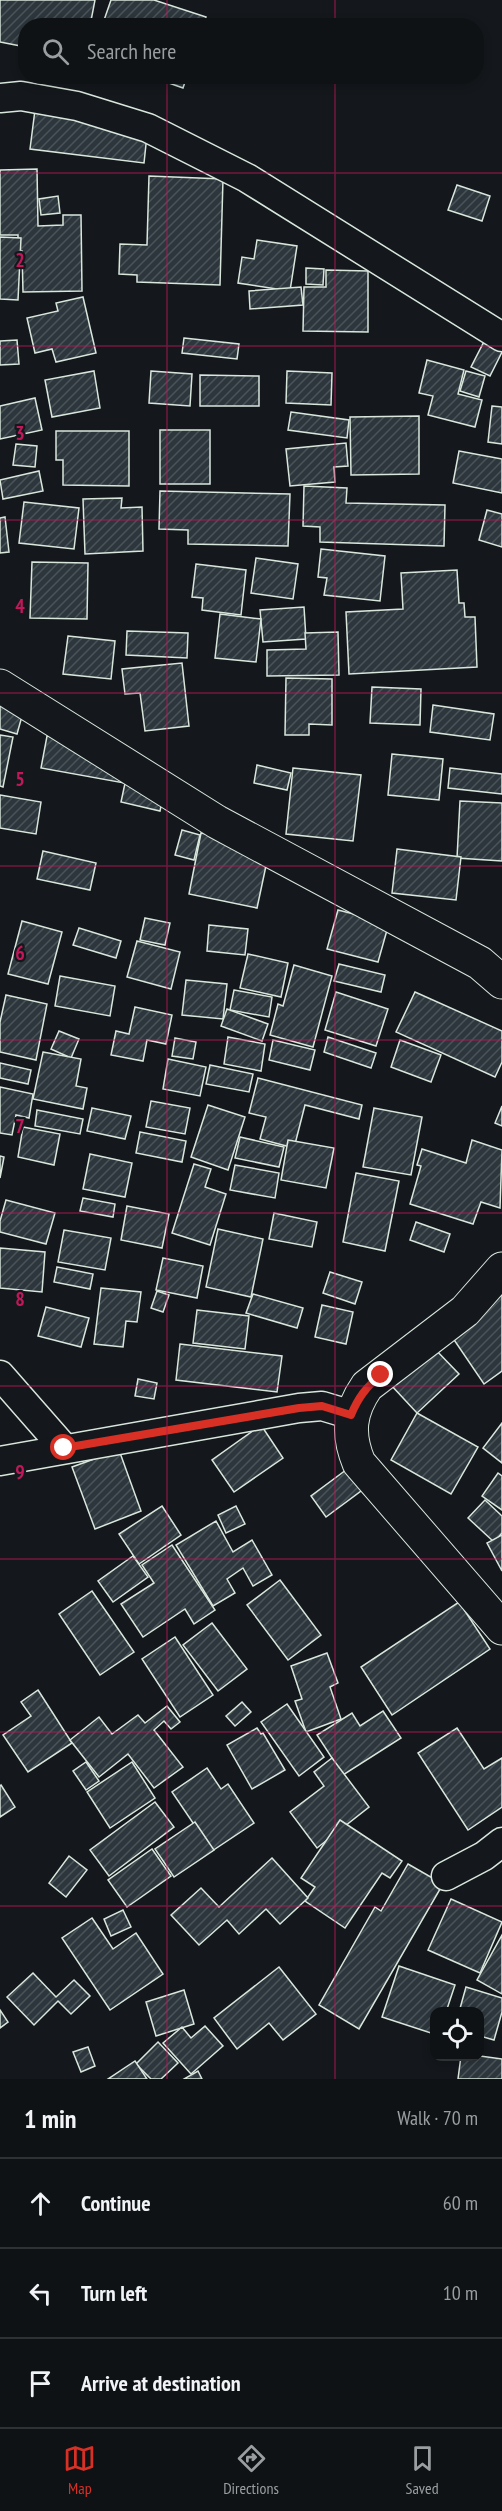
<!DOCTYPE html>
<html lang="en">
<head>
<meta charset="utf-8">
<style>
	:root { --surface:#0f1215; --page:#181b1e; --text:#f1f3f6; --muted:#9b9ea0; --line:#2f3234; --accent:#d93025 }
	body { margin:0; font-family:"PT Sans Narrow",sans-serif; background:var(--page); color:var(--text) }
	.controls { position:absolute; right:18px; bottom:18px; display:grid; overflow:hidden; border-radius:12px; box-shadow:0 3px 9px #0003 }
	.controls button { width:54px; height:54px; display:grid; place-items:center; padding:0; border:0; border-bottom:2px solid var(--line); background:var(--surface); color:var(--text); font:30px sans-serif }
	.stop { position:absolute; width:18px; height:18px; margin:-14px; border:4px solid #d93025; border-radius:50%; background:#fff }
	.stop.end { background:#d93025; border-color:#fff; box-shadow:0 2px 6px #0008 }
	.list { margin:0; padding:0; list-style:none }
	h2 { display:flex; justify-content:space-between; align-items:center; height:78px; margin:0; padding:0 24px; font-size:26px }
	h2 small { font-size:20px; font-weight:400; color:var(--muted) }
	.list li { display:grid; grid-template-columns:39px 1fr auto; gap:18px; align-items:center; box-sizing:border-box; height:90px; padding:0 24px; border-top:2px solid var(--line) }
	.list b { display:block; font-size:22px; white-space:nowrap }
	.list em { font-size:20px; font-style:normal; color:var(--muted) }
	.icon { flex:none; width:33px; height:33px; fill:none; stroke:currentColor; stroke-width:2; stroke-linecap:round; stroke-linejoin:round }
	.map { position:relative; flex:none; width:502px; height:2079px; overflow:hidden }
	.search { position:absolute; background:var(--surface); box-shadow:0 3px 9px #0003; left:18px; right:18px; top:18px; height:66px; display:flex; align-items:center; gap:15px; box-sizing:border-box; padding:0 21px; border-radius:24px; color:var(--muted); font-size:22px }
	.sheet { height:348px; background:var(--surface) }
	nav { display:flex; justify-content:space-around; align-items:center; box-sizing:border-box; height:84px; border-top:2px solid var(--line); background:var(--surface); font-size:16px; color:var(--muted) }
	nav a { display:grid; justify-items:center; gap:3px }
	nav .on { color:var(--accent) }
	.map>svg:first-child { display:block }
</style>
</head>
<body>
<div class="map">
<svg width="502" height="2079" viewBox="0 0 502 2079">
	<defs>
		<pattern id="building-hatch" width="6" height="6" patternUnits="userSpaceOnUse" patternTransform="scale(1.5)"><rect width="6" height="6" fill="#2c363c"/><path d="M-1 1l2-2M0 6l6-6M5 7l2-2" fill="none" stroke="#4a5358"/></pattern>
	</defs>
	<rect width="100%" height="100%" fill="#14181c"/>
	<!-- building -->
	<g fill="url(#building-hatch)" stroke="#d8e6dc" stroke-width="1.5">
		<path d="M0,0H95L90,26H26V47L0,42Z"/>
		<path d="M111,0H154L206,17L203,26H102Z"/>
		<path d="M149,76H187L183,88Z"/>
		<path d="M36,102L149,116L144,163L30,149Z"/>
		<path d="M37,169L38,226L63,225V215H81L82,291L23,292L22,251H18V235H0V170Z"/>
		<path d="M149,176L223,179L220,285L137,282V275L119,274L120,244L147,245Z"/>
		<path d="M457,185L490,196L482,221L448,210Z"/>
		<path d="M58,196L60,213L41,215L39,199Z"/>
		<path d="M0,237L21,238L18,300L0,299Z"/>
		<path d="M257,240L297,246L290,291L238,283L242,257L254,259Z"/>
		<path d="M306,268L324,269L323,285L306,284Z"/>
		<path d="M326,270L368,271V332L303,331L304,287H326Z"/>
		<path d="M301,287L303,305L250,309L249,291Z"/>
		<path d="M83,297L96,353L56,362L52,349L35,353L27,318L58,311L56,303Z"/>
		<path d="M491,328L502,333V352L490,376L471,367Z"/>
		<path d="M184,338L239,344L237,359L182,353Z"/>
		<path d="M17,340L19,364L0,365V341Z"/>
		<path d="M427,360L464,370L458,394L482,400L475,427L428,415L433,396L419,393Z"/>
		<path d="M94,371L100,408L52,417L45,380Z"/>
		<path d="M151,371L192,374L190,406L149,403Z"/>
		<path d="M287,371L332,373L331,405L286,403Z"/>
		<path d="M466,371L485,376L479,397L460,391Z"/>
		<path d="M200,375L259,376V406H200Z"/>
		<path d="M35,398L42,430L0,439V406Z"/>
		<path d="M492,406L502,407V444L488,442Z"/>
		<path d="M291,412L349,420L347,438L288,430Z"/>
		<path d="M419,416V474L351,475L350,417Z"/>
		<rect x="160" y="430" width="50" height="54"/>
		<path d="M56,431H129V486L63,485V460H56Z"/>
		<path d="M346,443L348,466L334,467L335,482L290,486L286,449Z"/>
		<path d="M16,444L37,446L35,467L13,465Z"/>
		<path d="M459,451L502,459V493L453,483Z"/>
		<path d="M39,471L43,491L3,499L0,480Z"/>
		<path d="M304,486L347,488L346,503L445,505L444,546L320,542V527L303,526Z"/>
		<path d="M160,491L290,494L288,546L188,544V530L159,529Z"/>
		<path d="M122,498L121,508L142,507L143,551L85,554L83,499Z"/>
		<path d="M24,502L79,508L74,549L19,543Z"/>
		<path d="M487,510L502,514V547L479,540Z"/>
		<path d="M5,517L9,552L0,553V518Z"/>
		<path d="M321,549L385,556L380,601L324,595L327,578L318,577Z"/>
		<path d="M256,558L298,564L293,599L251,593Z"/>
		<path d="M32,562L88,563L87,619L30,618Z"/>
		<path d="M196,564L246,570L241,615L202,610L203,598L192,597Z"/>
		<path d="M457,570L459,603H464L465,617H475L477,667L349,674L346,612L403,609L401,573Z"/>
		<path d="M304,607L306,639L263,642L260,610Z"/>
		<path d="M220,614L261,619L256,662L215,658Z"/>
		<path d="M127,631L188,633L187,658L126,655Z"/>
		<path d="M338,632L339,675L267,676V650L306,649L305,633Z"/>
		<path d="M68,636L115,641L111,679L63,674Z"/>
		<path d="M182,663L189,726L145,731L140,693L125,694L122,669Z"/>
		<path d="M286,678L332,679V725L309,724V735H285Z"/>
		<path d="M0,683L29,691L17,734L0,729Z"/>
		<path d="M372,687L421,689L420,725L370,723Z"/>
		<path d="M433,705L494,714L490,740L430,732Z"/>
		<path d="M0,735L13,737L3,787L0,786Z"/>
		<path d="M47,736L130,751L124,783L41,768Z"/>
		<path d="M392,754L443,759L439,800L388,795Z"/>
		<path d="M257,765L291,773L287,790L254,783Z"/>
		<path d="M293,768L361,775L353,841L286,834Z"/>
		<path d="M450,768L502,774V794L448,788Z"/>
		<path d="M127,774L166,783L160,811L121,802Z"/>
		<path d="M0,795L41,802L36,834L0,828Z"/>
		<path d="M460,801L502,803V861L457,858Z"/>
		<path d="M182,830L200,835L194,860L175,855Z"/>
		<path d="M201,833L270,847L257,908L189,894Z"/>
		<path d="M397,849L461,857L456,900L392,893Z"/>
		<path d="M43,851L96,863L90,890L37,879Z"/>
		<path d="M338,910L389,923L378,962L327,949Z"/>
		<path d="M145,918L170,923L165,945L140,940Z"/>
		<path d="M22,921L62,932L48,984L8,974Z"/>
		<path d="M209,925L248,929L245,955L207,951Z"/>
		<path d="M79,928L121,941L116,958L73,945Z"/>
		<path d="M137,941L180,952L171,989L127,977Z"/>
		<path d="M248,954L288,963L281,997L240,988Z"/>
		<path d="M339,964L385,975L381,992L334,981Z"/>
		<path d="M294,965L332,976L313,1047L270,1035L278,1004L283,1006Z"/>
		<path d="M60,976L115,986L110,1016L55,1006Z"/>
		<path d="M186,980L227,984L223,1019L182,1015Z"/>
		<path d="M234,990L272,997L269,1017L230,1010Z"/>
		<path d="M336,992L388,1009L376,1046L325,1030Z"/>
		<path d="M415,992L502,1031V1062L495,1077L396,1032Z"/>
		<path d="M6,995L47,1004L36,1060L0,1052V1022Z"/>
		<path d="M135,1007L172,1015L166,1044L147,1040L143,1061L111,1055L116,1031L129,1034Z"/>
		<path d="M227,1009L268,1024L262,1041L221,1026Z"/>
		<path d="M59,1031L79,1039L71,1058L51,1049Z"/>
		<path d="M228,1037L265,1044L261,1071L224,1064Z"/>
		<path d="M328,1037L376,1053L371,1068L324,1052Z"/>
		<path d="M175,1038L196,1042L193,1059L172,1056Z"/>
		<path d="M273,1040L315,1050L310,1070L269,1060Z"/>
		<path d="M400,1040L441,1055L431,1082L391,1067Z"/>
		<path d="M43,1052L81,1059L76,1086L87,1088L83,1109L33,1099Z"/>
		<path d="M168,1059L206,1067L200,1096L163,1089Z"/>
		<path d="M0,1063L31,1070L28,1084L0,1078Z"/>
		<path d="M210,1065L253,1074L249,1092L206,1084Z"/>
		<path d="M258,1078L362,1105L359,1119L305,1105L294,1148L260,1139L266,1117L249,1113Z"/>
		<path d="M0,1087L33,1094L29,1118L16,1115L12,1135L0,1133Z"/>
		<path d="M151,1101L190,1108L185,1134L146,1127Z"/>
		<path d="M208,1105L245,1117L228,1170L191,1157Z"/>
		<path d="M502,1106V1126L495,1123Z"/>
		<path d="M92,1108L131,1116L125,1139L87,1131Z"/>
		<path d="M374,1108L422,1117L411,1175L363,1167Z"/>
		<path d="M37,1110L83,1119L80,1134L35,1126Z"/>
		<path d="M23,1127L60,1134L54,1165L18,1157Z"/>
		<path d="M140,1132L186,1141L182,1162L136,1153Z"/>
		<path d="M240,1137L284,1147L279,1167L235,1158Z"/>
		<path d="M288,1140L334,1148L326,1188L281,1180Z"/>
		<path d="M472,1140L502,1150L500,1208L481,1202L473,1224L410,1204L421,1166L417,1165L422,1149L466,1163Z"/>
		<path d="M90,1154L132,1163L125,1197L83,1189Z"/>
		<path d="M0,1156L4,1157L0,1178Z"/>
		<path d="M194,1164L211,1169L205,1187L226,1194L210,1245L172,1233Z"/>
		<path d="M235,1165L279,1173L275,1198L230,1190Z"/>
		<path d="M356,1173L399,1181L385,1251L343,1242Z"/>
		<path d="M83,1198L115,1204L113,1217L80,1211Z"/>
		<path d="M6,1200L55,1213L46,1244L0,1232V1221Z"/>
		<path d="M127,1206L169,1214L162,1248L121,1240Z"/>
		<path d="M274,1213L317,1222L312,1247L269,1239Z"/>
		<path d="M416,1222L450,1234L444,1252L410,1240Z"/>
		<path d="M218,1229L263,1239L251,1297L206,1287Z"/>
		<path d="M64,1230L111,1238L105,1270L58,1262Z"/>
		<path d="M0,1248L45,1252L42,1292L0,1288Z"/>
		<path d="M163,1258L203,1266L197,1298L156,1290Z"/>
		<path d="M57,1267L93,1274L90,1289L54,1282Z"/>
		<path d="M330,1272L362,1282L355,1304L323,1293Z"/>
		<path d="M101,1288L141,1292L137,1322L126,1321L123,1347L94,1344Z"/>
		<path d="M157,1291L169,1295L163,1312L151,1308Z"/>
		<path d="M253,1294L303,1308L297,1328L246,1313Z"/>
		<path d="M502,1294V1371L484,1384L446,1328Z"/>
		<path d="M322,1305L353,1312L346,1344L315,1337Z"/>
		<path d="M46,1307L89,1318L81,1347L38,1336Z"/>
		<path d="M197,1310L249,1316L245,1349L193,1343Z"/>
		<path d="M180,1344L282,1356L277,1392L176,1380Z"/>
		<path d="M433,1347L459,1374L417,1413L391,1385Z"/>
		<path d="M138,1379L157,1383L154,1399L135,1396Z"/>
		<path d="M417,1413L478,1447L451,1494L391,1460Z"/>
		<path d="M502,1423V1463L483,1448Z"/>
		<path d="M261,1425L283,1458L234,1492L212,1460Z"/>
		<path d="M119,1450L141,1511L95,1529L72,1467Z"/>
		<path d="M350,1467L365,1488L326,1517L311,1496Z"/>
		<path d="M498,1473L502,1476V1510L482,1496Z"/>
		<path d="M485,1500L502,1516V1533L494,1542L468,1518Z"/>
		<path d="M162,1506L181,1535L139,1564L119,1534Z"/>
		<path d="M236,1506L245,1524L226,1533L218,1515Z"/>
		<path d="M216,1521L233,1552L252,1540L272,1575L253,1586L243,1568L227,1579L235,1593L213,1606L176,1545Z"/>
		<path d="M502,1535V1571L487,1543Z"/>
		<path d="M172,1545L215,1610L194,1624L185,1609L143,1637L121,1604L154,1583L142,1565Z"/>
		<path d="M133,1556L148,1577L113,1602L98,1581Z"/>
		<path d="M280,1580L321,1635L288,1660L247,1605Z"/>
		<path d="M92,1591L134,1652L100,1675L59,1614Z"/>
		<path d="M459,1602L490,1649L392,1715L361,1667Z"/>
		<path d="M212,1623L247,1669L218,1691L183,1645Z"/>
		<path d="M175,1637L213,1695L180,1717L142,1659Z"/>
		<path d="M327,1653L338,1683L330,1687L341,1719L306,1732L295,1701L302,1699L291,1666Z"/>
		<path d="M38,1690L72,1743L28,1772L3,1735L31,1716L21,1702Z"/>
		<path d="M242,1702L251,1712L235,1726L226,1716Z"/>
		<path d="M287,1704L324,1757L299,1776L261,1722Z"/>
		<path d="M167,1706L180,1722L171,1729L164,1721L154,1730L183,1767L154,1788L128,1754L99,1777L70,1740L99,1717L112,1734L138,1715L145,1723Z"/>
		<path d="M383,1711L401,1738L343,1775L317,1735L352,1713L360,1726Z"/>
		<path d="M257,1728L261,1734L263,1733L285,1770L252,1789L227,1745Z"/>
		<path d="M457,1728L484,1769L502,1758V1807L468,1830L418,1753Z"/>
		<path d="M332,1758L369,1807L317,1848L290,1812L324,1786L314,1772Z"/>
		<path d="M86,1762L99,1781L86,1790L73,1771Z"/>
		<path d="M132,1762L155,1798L110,1828L87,1792Z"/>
		<path d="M207,1768L221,1789L228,1784L254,1823L212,1851L172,1792Z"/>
		<path d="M1,1785L15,1807L0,1817V1786Z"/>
		<path d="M155,1802L174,1827L109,1876L90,1850Z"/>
		<path d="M340,1820L402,1861L390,1878L382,1873L345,1928L305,1901L315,1887L301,1878Z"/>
		<path d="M195,1822L214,1850L174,1877L155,1849Z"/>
		<path d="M152,1849L171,1876L127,1907L108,1880Z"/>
		<path d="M69,1856L87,1870L66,1897L49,1883Z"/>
		<path d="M272,1858L308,1898L280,1924L266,1909L239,1934L227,1920L199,1945L171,1915L201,1888L219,1907Z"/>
		<path d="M408,1864L443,1884L359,2029L319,2005L375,1907L381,1911Z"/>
		<path d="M451,1899L502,1922L480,1973L428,1950Z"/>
		<path d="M123,1910L131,1927L111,1936L104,1919Z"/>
		<path d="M92,1918L113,1949L136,1933L163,1974L110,2010L62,1938Z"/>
		<path d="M502,1935V1994L477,1980Z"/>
		<path d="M399,1966L455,1985L446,2012H434V2034L382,2017Z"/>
		<path d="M279,1967L316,2014L283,2040L269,2023L237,2049L214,2018Z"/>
		<path d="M33,1973L56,1997L74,1980L90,1996L71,2014L58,2001L34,2025L7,1997Z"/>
		<path d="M466,1987L502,1998V2012L494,2040L480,2036V2012H459Z"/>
		<path d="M184,1990L194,2024L156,2036L146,2002Z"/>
		<path d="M0,2010L8,2022L0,2028Z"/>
		<path d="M205,2026L223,2046L191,2074L163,2043L182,2027L191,2038Z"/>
		<path d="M158,2042L178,2063L161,2079H151L136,2064Z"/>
		<path d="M88,2047L95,2066L81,2072L73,2052Z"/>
		<path d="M461,2056H480L502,2059V2079H458Z"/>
		<path d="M135,2061L147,2079H108Z"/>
		<path d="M198,2071L202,2079H184Z"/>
	</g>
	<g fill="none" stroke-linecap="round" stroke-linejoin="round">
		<defs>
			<g id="street">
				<path d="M0,98L21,96L77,106L148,128L247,178L502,337"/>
				<path d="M0,1375L64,1448"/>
				<path d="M0,1461L299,1408L322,1406L352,1415"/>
				<path d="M446,1876L484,1856L502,1842"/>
			</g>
			<g id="secondary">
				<path d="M0,686L217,822L480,963L502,982"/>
				<path d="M502,1269L465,1311L367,1386C349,1412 347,1434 359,1463L502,1628"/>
			</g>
		</defs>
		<!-- street casing -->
		<use href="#street" stroke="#d8e6dc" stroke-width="31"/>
		<!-- secondary casing -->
		<use href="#secondary" stroke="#d8e6dc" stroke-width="35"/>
		<!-- street -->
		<use href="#street" stroke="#14181c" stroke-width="28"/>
		<!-- secondary -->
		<use href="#secondary" stroke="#14181c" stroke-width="33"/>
	</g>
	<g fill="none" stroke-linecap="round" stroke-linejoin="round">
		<!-- route -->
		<path stroke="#d93025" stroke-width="8" d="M64,1448L299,1408L322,1406L351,1415C358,1398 366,1387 381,1375"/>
	</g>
	<!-- grid -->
	<path fill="none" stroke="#c2185b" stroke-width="1.5" stroke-opacity="0.55" d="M167,0V26M335,0V26M167,76V2079M335,76V2079M0,173H502M0,346H502M0,520H502M0,693H502M0,866H502M0,1040H502M0,1213H502M0,1386H502M0,1559H502M0,1732H502M0,1906H502"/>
	<g font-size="20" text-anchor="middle" font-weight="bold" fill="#c2185b" stroke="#14181c" stroke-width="4.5" stroke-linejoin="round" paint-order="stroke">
		<text x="20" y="267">2</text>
		<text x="20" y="440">3</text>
		<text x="20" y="613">4</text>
		<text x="20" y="786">5</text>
		<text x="20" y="960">6</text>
		<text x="20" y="1133">7</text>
		<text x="20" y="1306">8</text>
		<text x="20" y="1479">9</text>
	</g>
</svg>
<div class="controls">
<button><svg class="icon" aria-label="locate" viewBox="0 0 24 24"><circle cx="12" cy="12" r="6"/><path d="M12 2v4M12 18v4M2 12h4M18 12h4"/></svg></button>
</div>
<div class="stop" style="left:64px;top:1448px"></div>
<div class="stop end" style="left:381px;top:1375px"></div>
<div class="search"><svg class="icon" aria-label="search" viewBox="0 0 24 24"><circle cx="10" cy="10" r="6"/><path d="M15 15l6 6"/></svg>Search here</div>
</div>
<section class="sheet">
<h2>1 min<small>Walk · 70 m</small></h2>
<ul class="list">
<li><svg class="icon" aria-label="ahead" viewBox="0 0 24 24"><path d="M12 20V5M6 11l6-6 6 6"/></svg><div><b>Continue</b></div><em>60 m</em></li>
<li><svg class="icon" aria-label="left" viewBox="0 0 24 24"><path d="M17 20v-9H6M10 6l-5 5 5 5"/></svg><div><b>Turn left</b></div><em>10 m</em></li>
<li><svg class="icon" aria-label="arrive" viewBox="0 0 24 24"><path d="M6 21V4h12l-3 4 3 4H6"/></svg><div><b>Arrive at destination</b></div></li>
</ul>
</section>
<nav>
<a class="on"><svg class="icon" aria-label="map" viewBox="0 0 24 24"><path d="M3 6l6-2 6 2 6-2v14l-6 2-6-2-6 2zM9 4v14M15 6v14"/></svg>Map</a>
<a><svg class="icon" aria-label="directions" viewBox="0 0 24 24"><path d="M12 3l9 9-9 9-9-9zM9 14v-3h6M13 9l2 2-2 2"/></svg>Directions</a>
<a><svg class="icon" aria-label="saved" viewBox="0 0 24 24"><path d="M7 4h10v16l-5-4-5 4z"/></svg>Saved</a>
</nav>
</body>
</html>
